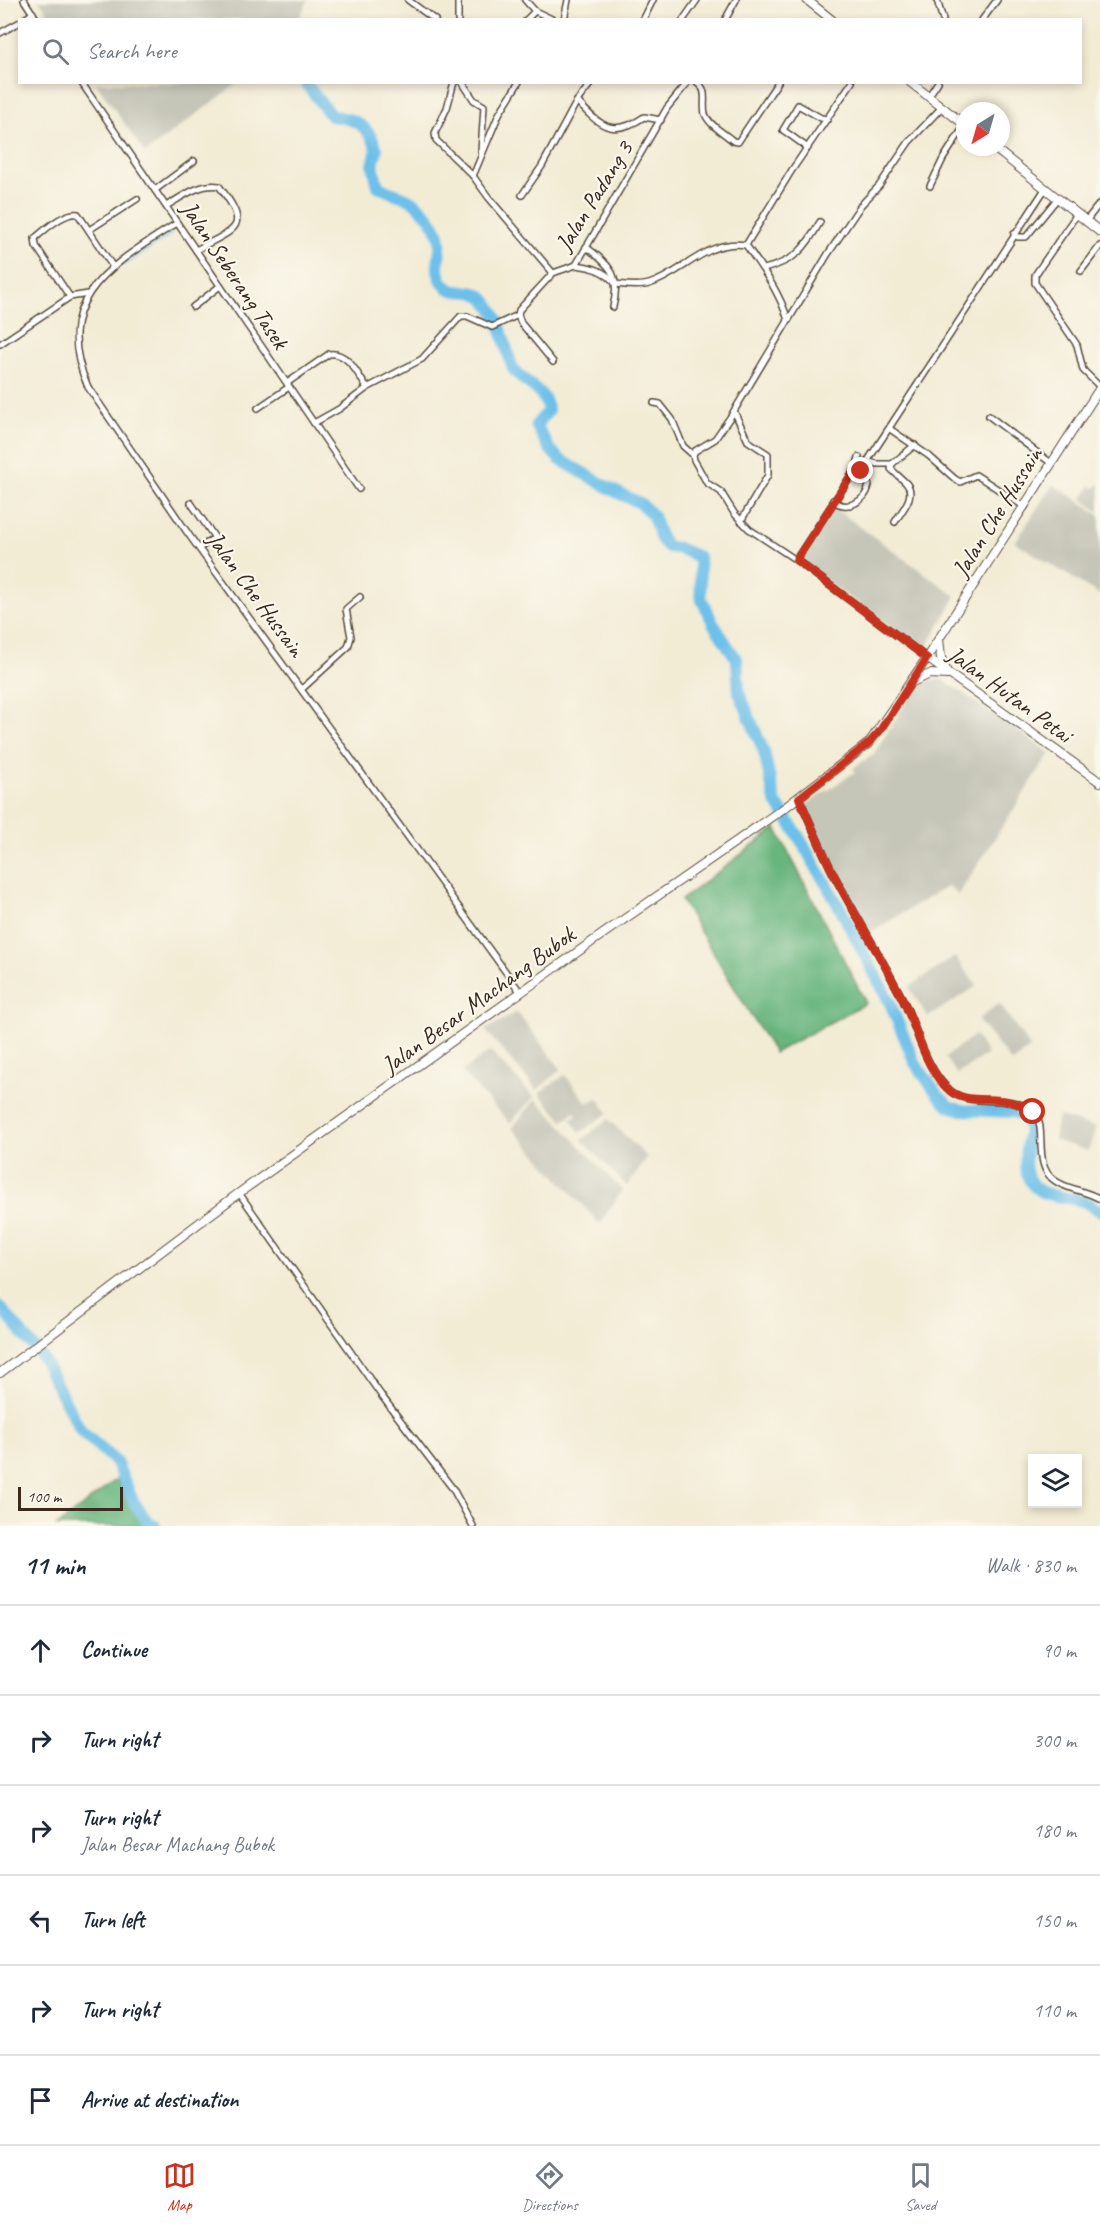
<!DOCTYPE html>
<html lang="en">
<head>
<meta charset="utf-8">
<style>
	:root { --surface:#fff; --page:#f2f2f3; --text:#1f2937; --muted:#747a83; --line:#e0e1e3; --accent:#c8321e }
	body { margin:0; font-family:Caveat,sans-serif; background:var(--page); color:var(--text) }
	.controls { position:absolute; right:18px; bottom:18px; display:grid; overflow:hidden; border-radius:0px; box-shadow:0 3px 9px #0003 }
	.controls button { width:54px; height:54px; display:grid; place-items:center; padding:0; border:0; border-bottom:2px solid var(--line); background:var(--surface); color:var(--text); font:30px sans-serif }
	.compass { position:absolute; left:956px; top:102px; width:54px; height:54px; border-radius:50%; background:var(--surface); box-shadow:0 3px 9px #0003; rotate:217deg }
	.scale { position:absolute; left:18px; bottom:15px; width:105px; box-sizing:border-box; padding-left:6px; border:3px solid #3b2a1e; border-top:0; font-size:16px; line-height:21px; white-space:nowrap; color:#3b2a1e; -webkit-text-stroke:4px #fbf7ec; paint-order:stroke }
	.stop { position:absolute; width:18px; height:18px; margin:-14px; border:4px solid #c8321e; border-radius:50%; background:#fff }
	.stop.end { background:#c8321e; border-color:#fff; box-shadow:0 2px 6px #0008 }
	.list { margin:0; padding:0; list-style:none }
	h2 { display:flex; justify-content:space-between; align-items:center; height:78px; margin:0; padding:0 24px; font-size:26px }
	h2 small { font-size:20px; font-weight:400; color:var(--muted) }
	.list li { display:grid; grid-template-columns:39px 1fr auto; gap:18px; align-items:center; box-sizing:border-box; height:90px; padding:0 24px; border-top:2px solid var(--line) }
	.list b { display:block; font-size:22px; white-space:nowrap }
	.list p { margin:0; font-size:20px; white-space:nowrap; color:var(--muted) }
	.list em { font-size:20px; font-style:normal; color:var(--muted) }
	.icon { flex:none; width:33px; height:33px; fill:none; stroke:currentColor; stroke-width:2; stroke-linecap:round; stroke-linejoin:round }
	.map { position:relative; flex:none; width:1100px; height:1526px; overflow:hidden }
	.search { position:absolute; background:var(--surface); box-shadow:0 3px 9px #0003; left:18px; right:18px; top:18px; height:66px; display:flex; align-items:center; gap:15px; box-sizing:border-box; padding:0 21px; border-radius:0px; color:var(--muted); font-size:22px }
	.sheet { height:618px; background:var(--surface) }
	nav { display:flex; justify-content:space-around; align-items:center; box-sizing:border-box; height:84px; border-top:2px solid var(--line); background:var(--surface); font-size:16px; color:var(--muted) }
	nav a { display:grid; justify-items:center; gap:3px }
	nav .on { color:var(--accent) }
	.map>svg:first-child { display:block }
</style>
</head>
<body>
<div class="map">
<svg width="1100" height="1526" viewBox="0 0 1100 1526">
	<rect width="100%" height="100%" fill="#fbf7ec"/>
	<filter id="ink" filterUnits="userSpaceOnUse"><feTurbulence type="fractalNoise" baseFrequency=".0167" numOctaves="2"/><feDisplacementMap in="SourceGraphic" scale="12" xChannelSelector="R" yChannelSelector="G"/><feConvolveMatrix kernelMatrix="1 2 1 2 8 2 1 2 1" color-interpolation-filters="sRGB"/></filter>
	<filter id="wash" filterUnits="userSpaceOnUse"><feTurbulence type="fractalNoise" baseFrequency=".008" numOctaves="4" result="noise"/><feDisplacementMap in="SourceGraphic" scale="24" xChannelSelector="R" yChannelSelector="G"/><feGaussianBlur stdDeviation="1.35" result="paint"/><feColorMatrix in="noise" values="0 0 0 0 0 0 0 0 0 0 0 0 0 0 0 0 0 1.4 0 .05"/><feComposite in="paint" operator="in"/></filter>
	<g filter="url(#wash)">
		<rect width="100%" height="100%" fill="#f2ecd5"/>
		<!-- industrial -->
		<g fill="#c5c5b8">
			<path d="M39,0H308L299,19L53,20Z"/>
			<path d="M96,83H238L145,153Z"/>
			<path d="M1100,483V512L1082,499L1091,486L1095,489Z"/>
			<path d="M1053,484L1100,515V595L1015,542Z"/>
			<path d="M834,508L956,596L924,652L803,564L801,557Z"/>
			<path d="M942,679L1050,753L958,895L948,886L869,933L828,862L804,806L855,772L853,768L873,755L920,681Z"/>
			<path d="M955,957L977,986L928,1017L909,987Z"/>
			<path d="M999,1003L1030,1047L1012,1063L978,1020Z"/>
			<path d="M517,1012L561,1069L537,1090L485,1030Z"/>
			<path d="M975,1035L987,1054L957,1074L945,1057Z"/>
			<path d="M490,1051L534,1097L510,1123L462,1072Z"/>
			<path d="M565,1075L587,1103L598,1098L608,1113L580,1133L571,1119L577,1115L574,1112L563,1121L539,1093Z"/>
			<path d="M536,1099L622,1190L600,1224L512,1128Z"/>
			<path d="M1058,1116L1096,1128L1088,1151L1054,1140Z"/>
			<path d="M608,1119L647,1157L627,1186L582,1140Z"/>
		</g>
		<!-- forest -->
		<g fill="#68b57e" stroke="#52704e" stroke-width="1.5">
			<path d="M776,828L866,1003L774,1053L681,900Z"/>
			<path d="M117,1479C124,1498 133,1513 149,1526H57Z"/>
		</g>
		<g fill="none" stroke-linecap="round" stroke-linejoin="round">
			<!-- stream -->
			<path stroke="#6dc0e9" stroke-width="2" d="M122,266L171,234"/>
			<!-- river -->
			<g stroke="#6dc0e9" stroke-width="12">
				<path d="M305,82L331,116C355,118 368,125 377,149L373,165L378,186C389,194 403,194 415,203C426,213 438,225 440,240C442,256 432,269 444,284C455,298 472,285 485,299C498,313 502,334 508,353C510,358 511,366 514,370C525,384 547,391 548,411L536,425L549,448L559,459L616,492L640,503L653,516L661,539L668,547L678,548L699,557L701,598L714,625L737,660L739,692L764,752L775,801L796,832L841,910L889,1001L915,1063L938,1095L949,1106L962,1110L1015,1112L1027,1120L1029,1124C1029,1140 1023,1155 1026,1171C1032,1198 1058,1195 1079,1200C1087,1202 1093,1207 1100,1211"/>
				<path d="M0,1307L42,1357L81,1431L116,1462L133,1501L148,1522L155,1526"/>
			</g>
		</g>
	</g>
	<g filter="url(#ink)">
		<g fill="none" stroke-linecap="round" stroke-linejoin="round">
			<defs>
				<g id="street">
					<path d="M24,0L37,20"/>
					<path d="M408,0L435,20"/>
					<path d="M525,0L535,11L554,20"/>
					<path d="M937,0L943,20"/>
					<path d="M23,20L33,13"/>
					<path d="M458,20V0"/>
					<path d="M526,20L535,11"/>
					<path d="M564,20L568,0"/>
					<path d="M643,20L653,0"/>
					<path d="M683,20L697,0"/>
					<path d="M725,20L736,0"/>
					<path d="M982,20L997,0"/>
					<path d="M0,33L20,22"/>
					<path d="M81,82L359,489"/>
					<path d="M454,82L447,108L435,133L436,140L473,176L489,198L553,273"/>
					<path d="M462,82L474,100L484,106L481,152"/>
					<path d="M697,82C709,91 702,102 705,114C709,125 724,133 733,141L738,142L778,82"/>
					<path d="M928,97L938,82"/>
					<path d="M577,101C599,126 613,138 644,117L661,120"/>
					<path d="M808,148L783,130L798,105L821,118L828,119"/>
					<path d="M473,176L499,114L519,82"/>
					<path d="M930,186L943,159L965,125"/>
					<path d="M155,190L194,161"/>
					<path d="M522,195L542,166L577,101L592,82"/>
					<path d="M166,206C182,197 199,183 219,186C252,229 236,228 196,250"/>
					<path d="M1077,214L1035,275V283L1077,345L1083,370L1100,387"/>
					<path d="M1086,221L1100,203"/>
					<path d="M177,223C112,265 49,298 88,387L189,535L521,993"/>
					<path d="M89,230L137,199"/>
					<path d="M1014,234L1018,237H1026L1057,199"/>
					<path d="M586,247C610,265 621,275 613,307"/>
					<path d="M576,265C593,267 605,271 616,284C626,285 639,287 649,284C684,273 706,239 746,245"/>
					<path d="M764,269C795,261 805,249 820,222"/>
					<path d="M1081,271L1100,246"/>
					<path d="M70,297L36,246L35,238C45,230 65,211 78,214L113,267"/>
					<path d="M193,307L220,286"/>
					<path d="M518,315L519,310L553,273L576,265L667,108L688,82"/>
					<path d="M518,315L521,323L553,362"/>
					<path d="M788,320C779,291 763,270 746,245L792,170L852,82"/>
					<path d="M0,344L70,297L88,294"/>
					<path d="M287,383L329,354C348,351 358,375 367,388"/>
					<path d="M654,403L660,404L672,419L683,446L693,455L694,460L707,483L721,492L734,513L749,529L796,560L927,658"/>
					<path d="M258,408L289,387"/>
					<path d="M734,411L748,441L768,454V475L741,521"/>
					<path d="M989,416L1051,463"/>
					<path d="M314,423L339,409L367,388L422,359L461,316H467L492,327L518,315"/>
					<path d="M890,429L929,456L955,479L960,482L976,475L1025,507"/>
					<path d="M693,455L695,451L715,439L731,416L828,254L861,205L879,186L909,142L942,107"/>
					<path d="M868,461L877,464H892"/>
					<path d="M861,471L1045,189"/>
					<path d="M833,500C846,512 866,502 869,485L859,470"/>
					<path d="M191,503L215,538L199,548"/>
					<path d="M895,522C902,510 917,495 906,483C901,478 896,474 891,469L892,464L915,445"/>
					<path d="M796,560L856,468L859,457"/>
					<path d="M302,689L348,647L351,637L346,609L360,597"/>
					<path d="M799,798C811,824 822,851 835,877C857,918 882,958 903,1000C917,1028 927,1074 952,1092C975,1109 1011,1091 1034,1113C1048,1126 1032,1165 1054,1180C1067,1190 1086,1190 1100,1199"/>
					<path d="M239,1193L381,1395L453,1489L473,1526"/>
				</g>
				<g id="secondary">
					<path d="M807,0L832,20"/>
					<path d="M910,82L965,125"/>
					<path d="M993,147L1100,232"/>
					<path d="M939,639L941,658L946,670"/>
					<path d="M927,658L1100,782"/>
					<path d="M912,682L930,674L948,675"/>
					<path d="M0,1373L239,1193L600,936L787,806L869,743L924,662L1100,388"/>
				</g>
			</defs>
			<!-- street casing -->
			<use href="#street" stroke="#564739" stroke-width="8"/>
			<!-- secondary casing -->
			<use href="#secondary" stroke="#564739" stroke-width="10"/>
			<!-- street -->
			<use href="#street" stroke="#fff" stroke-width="5"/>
			<!-- secondary -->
			<use href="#secondary" stroke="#fff" stroke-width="8"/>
		</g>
	</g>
	<g fill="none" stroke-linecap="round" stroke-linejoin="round" filter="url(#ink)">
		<!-- route -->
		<path stroke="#c8321e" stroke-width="8" d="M861,471L856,468L796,560L927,658L879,732L869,743L799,798C811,824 822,852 835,877C857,919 883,960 904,1002C918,1031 925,1070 950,1091C964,1102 983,1098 999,1100C1011,1101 1023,1105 1033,1112"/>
	</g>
	<g text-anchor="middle" stroke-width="4.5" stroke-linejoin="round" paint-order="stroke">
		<!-- street labels -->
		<g font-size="24" fill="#3b2a1e" stroke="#fbf7ec">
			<text transform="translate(594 196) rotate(-58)" y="8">Jalan Padang 3</text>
			<text transform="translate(235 275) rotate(56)" y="8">Jalan Seberang Tasek</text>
			<text transform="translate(997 512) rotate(-58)" y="8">Jalan Che Hussain</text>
			<text transform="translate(256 594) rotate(54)" y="8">Jalan Che Hussain</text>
			<text transform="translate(1010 694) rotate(36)" y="8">Jalan Hutan Petai</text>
			<text transform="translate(478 1000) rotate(-36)" y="8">Jalan Besar Machang Bubok</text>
		</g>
	</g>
</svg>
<div class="controls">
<button><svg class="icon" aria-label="layers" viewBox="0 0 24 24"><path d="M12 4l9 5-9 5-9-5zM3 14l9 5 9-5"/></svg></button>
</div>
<svg class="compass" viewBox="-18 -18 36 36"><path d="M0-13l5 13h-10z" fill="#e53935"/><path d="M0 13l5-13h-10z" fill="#747a83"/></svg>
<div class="scale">100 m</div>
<div class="stop" style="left:1033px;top:1112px"></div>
<div class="stop end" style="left:861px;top:471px"></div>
<div class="search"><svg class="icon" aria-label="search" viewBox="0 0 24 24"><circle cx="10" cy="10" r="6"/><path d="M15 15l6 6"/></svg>Search here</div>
</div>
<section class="sheet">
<h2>11 min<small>Walk · 830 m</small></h2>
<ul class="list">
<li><svg class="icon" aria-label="ahead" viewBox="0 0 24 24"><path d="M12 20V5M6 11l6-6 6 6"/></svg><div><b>Continue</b></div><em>90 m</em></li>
<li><svg class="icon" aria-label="right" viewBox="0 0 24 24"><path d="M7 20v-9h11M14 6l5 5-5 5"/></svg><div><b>Turn right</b></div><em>300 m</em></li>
<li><svg class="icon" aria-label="right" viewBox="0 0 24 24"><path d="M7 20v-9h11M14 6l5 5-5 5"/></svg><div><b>Turn right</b><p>Jalan Besar Machang Bubok</p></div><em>180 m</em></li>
<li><svg class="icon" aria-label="left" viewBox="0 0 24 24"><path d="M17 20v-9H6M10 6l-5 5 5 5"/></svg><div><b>Turn left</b></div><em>150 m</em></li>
<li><svg class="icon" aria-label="right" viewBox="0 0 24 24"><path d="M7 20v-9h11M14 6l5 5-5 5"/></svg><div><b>Turn right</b></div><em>110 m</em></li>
<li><svg class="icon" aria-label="arrive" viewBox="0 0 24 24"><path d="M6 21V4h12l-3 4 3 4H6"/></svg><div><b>Arrive at destination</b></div></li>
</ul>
</section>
<nav>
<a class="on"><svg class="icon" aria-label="map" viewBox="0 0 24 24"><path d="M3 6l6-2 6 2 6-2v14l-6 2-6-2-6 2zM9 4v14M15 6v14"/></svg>Map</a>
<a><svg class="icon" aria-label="directions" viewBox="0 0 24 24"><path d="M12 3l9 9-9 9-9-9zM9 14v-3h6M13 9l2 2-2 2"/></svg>Directions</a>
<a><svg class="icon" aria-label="saved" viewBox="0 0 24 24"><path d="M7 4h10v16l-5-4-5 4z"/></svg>Saved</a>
</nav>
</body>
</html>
